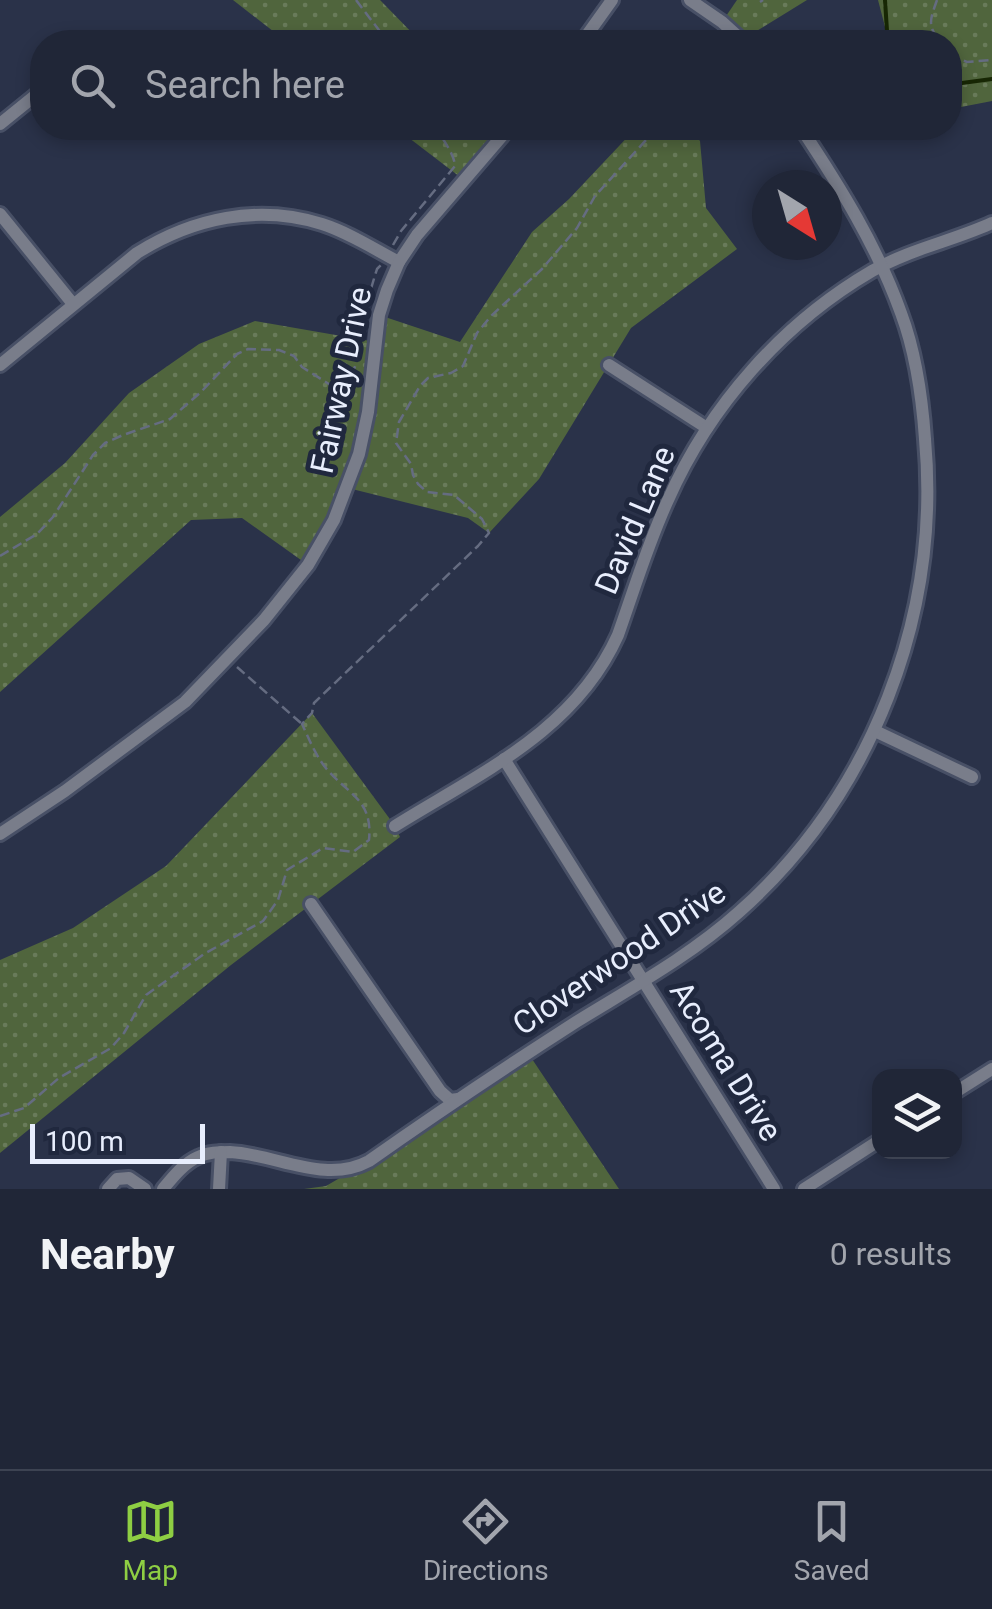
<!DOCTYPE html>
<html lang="en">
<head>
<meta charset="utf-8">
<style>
	:root { --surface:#202637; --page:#282e3f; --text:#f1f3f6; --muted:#a2a5ad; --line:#3d4352; --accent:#8ece43 }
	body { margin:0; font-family:Roboto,sans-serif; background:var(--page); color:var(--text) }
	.controls { position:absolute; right:30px; bottom:30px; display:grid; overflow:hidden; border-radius:20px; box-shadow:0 5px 15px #0003 }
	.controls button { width:90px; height:90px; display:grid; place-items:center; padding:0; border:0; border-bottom:2px solid var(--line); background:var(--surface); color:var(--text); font:50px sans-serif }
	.compass { position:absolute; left:752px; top:170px; width:90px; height:90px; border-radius:50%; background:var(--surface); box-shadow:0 5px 15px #0003; rotate:143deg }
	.scale { position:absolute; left:30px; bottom:25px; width:175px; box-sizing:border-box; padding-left:10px; border:5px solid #e8eefd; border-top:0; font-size:28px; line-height:35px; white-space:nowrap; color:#e8eefd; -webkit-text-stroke:8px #20283e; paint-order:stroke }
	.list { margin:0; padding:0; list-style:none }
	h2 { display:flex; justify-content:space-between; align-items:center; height:130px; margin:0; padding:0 40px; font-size:42px }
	h2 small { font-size:32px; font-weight:400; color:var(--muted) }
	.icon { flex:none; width:55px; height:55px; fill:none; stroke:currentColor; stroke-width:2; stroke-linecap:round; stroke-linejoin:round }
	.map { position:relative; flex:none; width:992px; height:1189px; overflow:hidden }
	.search { position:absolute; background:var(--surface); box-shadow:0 5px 15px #0003; left:30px; right:30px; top:30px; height:110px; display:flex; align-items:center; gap:25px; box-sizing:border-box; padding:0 35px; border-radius:40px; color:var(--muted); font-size:38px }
	.sheet { height:280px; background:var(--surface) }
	nav { display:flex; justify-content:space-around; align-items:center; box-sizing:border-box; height:140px; border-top:2px solid var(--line); background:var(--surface); font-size:28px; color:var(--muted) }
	nav a { display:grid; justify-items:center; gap:5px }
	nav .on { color:var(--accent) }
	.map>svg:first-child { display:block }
</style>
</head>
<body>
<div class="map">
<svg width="992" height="1189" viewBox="0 0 992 1189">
	<defs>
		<pattern id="grass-dots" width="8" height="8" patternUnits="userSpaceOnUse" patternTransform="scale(2.5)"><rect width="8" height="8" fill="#50653d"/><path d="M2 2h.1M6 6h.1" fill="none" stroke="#697b5a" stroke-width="1.8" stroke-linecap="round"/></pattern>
	</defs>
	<rect width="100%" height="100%" fill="#2a3249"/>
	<!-- grass -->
	<g fill="url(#grass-dots)">
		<path d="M233,0H380L421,42H287Z"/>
		<path d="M737,0H807L742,40L722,22Z"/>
		<path d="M878,0H992V101L961,107L950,97V42H889Z"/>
		<path d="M396,128H503L464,180Z"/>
		<path d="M636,128H689L700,141L706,208L737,249L631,328L539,479L489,533L468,518L348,488L308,565L242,518L191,520L0,692V517L65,463L129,393L199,344L255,321L376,342L379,315L460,342L532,232L569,199Z"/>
		<path d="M312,713L395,826L400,837L231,965L0,1153V960L73,928L166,866Z"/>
		<path d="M528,1053L619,1189H304L326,1186L369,1161Z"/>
	</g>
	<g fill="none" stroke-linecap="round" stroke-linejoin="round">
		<!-- stream -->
		<g stroke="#172704" stroke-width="4">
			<path d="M885,0L887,31L892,42"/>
			<path d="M950,78L962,83L992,79"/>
		</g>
		<defs>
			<g id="minor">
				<path d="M690,0L722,22L744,42"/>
				<path d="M582,42L612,0"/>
				<path d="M0,124L42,90"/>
				<path d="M0,214L73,304"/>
				<path d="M0,365L137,253C193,218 258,204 322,224C350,233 374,249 399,262"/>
				<path d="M609,365L707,428"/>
				<path d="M875,731L972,777"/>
				<path d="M504,759L774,1189"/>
				<path d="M395,826C480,773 575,731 618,635C634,590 648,543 668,500C710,405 783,323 872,271C910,249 953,241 992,223"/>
				<path d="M0,834L65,791L185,702L264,620L308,565L334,520L359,454L368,412L379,315L387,290L399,262L417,235L509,128"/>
				<path d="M311,904L440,1091L450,1100L458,1099"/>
				<path d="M954,1093L992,1069"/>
				<path d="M108,1189L117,1179L129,1178L145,1189"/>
				<path d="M163,1189C173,1177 184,1163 198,1157C208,1152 219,1152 230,1152C276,1154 325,1185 369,1161C437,1113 506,1067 576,1022C631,988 690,956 739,912C872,794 941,616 925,439C922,396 916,353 901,313C877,246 840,187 801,128"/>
				<path d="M219,1189L221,1152"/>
				<path d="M804,1189L880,1140"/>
			</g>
		</defs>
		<!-- minor casing -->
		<use href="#minor" stroke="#485066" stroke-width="18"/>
		<!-- path -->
		<g stroke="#656c81" stroke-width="2.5" stroke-dasharray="10 5" stroke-linecap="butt">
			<path d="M356,0L388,42"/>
			<path d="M937,0C930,20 927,25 940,42"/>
			<path d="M760,2L763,0"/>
			<path d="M950,55L967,62L992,60"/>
			<path d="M393,245L401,231L455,166C454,152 442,141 438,128"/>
			<path d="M0,556L37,534L53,517L93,455L105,443L123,435L170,419L201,392L237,354L248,349L279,350L294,356L302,367L332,386C363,379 359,343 364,317C367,301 372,285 377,269L381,265"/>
			<path d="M237,667L302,724"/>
			<path d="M0,1116L24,1108L59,1078L111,1048L124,1033L146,995L204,954L263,921L278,900L287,870L323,848L353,852L369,840C373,799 348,795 325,767C315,754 309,739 302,724L312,713L314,703L478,546L489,533L482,519L454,495L427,492L418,484L413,475L411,464L396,443L399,422L420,386L428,378L451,373L463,366L477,333L491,316L542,269L577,228L595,196L657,128"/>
		</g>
		<!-- minor -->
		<use href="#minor" stroke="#797d8a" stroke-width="12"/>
	</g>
	<g text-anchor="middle" stroke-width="10" stroke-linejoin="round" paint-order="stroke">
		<!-- street labels -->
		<g font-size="32" fill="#e8eefd" stroke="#20283e">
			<text transform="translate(341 380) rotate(-78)" y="11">Fairway Drive</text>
			<text transform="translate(635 520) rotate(-67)" y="11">David Lane</text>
			<text transform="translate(619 958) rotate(-34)" y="11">Cloverwood Drive</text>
			<text transform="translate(726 1061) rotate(58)" y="11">Acoma Drive</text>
		</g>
	</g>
</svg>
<div class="controls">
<button><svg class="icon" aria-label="layers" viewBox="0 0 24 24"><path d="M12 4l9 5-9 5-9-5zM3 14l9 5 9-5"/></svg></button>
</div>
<svg class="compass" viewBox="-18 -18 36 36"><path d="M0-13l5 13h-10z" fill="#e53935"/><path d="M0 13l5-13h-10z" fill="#a2a5ad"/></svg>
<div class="scale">100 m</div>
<div class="search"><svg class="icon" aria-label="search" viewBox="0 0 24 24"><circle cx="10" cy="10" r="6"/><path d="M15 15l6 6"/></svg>Search here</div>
</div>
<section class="sheet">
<h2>Nearby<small>0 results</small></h2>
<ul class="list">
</ul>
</section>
<nav>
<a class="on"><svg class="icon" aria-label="map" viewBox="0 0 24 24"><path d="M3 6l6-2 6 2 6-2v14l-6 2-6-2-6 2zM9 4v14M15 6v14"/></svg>Map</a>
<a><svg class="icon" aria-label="directions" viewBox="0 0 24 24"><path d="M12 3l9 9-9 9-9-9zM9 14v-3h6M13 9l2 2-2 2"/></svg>Directions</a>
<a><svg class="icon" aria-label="saved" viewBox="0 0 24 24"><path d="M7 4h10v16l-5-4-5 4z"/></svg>Saved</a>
</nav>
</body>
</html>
